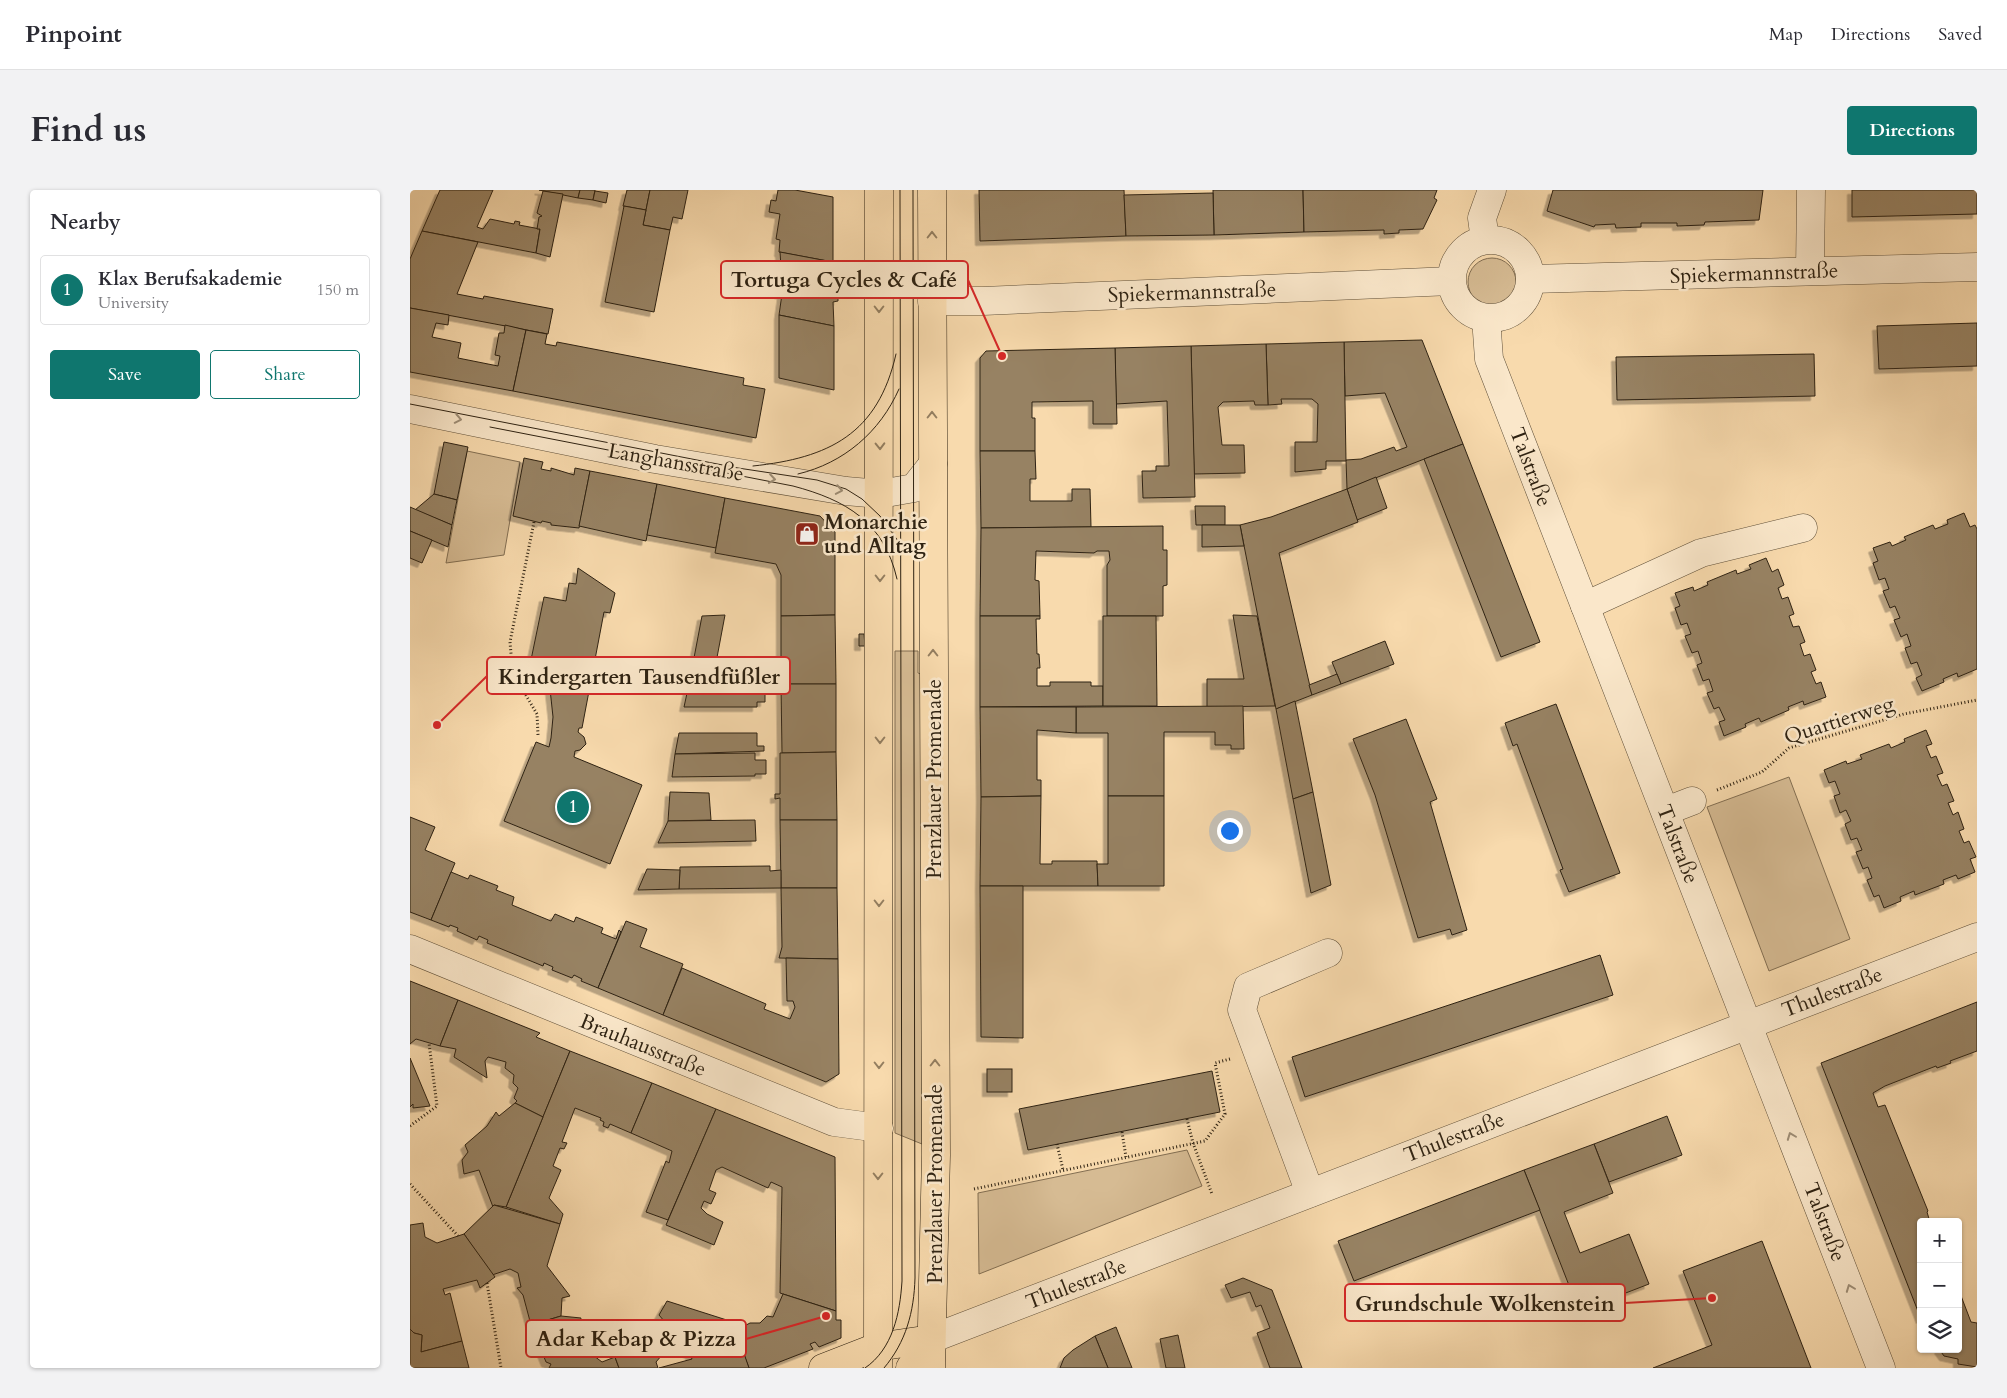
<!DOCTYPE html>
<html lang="en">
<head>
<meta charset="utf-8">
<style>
	:root { --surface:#fff; --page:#f2f2f3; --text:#2b2b33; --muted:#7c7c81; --line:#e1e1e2; --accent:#0f766e }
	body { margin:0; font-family:Cardo,serif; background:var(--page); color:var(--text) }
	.controls { position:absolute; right:15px; bottom:15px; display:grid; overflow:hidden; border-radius:5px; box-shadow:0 1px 4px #0004 }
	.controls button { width:45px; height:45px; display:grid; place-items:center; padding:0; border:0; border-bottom:1px solid var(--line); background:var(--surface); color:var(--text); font:25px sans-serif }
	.you { position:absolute; left:819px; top:640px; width:18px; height:18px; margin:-12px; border:4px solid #fff; border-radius:50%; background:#1a73e8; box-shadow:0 0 0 8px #1a73e833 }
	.badge { display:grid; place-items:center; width:32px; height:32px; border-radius:50%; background:var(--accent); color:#fff; font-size:16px; font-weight:700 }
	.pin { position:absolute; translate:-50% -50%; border:2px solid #fff; box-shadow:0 1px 5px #0006 }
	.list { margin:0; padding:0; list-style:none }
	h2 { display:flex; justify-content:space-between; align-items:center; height:65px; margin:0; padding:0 20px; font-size:21px }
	h2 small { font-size:16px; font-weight:400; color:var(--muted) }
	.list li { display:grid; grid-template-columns:32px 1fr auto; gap:15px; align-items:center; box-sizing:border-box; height:70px; margin:0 10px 10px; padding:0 10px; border:1px solid var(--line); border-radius:5px }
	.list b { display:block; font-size:19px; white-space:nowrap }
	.list p { margin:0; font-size:16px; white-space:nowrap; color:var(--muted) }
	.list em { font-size:16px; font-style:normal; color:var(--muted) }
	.actions { display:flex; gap:10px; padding:15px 20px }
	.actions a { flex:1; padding:11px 0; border:1px solid var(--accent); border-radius:5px; text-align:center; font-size:18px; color:var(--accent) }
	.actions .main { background:var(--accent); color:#fff }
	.icon { flex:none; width:28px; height:28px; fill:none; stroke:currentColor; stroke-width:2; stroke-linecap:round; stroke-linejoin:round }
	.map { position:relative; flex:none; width:1567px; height:1178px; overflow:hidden; border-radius:5px }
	header { display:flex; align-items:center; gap:30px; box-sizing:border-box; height:70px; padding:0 25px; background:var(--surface); border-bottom:1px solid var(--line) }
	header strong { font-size:24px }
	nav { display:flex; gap:28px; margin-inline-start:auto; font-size:18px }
	.intro { display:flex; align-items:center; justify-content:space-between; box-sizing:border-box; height:120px; padding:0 30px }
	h1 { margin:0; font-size:35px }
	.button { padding:12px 22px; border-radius:5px; background:var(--accent); color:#fff; font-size:18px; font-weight:700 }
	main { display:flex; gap:30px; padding:0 30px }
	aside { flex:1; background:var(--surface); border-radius:5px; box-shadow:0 1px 4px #0004 }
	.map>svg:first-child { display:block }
</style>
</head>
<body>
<header>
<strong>Pinpoint</strong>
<nav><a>Map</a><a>Directions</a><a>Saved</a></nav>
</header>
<div class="intro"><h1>Find us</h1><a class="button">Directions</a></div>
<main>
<aside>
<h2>Nearby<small></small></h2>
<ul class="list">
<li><span class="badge">1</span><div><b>Klax Berufsakademie</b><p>University</p></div><em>150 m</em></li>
</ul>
<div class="actions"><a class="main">Save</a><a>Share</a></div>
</aside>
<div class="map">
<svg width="1567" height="1178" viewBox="0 0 1567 1178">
	<defs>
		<filter id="shadow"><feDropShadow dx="-4.5" dy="4.5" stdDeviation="0" flood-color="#0004"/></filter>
	</defs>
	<rect width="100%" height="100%" fill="#f8daad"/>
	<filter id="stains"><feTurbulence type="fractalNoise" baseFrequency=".004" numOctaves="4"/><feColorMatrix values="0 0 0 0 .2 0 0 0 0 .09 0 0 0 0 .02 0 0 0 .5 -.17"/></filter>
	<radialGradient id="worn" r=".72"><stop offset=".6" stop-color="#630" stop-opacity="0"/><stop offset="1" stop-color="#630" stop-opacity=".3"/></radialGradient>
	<!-- green -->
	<g fill="#d6bb93" stroke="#826e52">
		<circle cx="1082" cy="92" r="24"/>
		<path d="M57,261L110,272L94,365L36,373Z"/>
		<path d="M485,461H508V483L511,484L512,954L485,943Z"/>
		<path d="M1379,587L1440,749L1359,781L1297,617Z"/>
		<path d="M777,960L792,996L569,1084L568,1003Z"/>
	</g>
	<!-- building -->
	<g fill="#978263" stroke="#2e2212" filter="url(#shadow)">
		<path d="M30,0H83L67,37L73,39L80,29L104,34L105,31L110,32L109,35L130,39L126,63L12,41Z"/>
		<path d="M129,0H170L168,8Z"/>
		<path d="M170,0H185L183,10L168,8Z"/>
		<path d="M217,0H240L236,20L213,16Z"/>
		<path d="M240,0H278L272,29L263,27L260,40L233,35Z"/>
		<path d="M368,0H385L423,7V72L369,62L370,50L366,49L370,24L359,22L361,10L366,11Z"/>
		<path d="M569,0H714L716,46L570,51Z"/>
		<path d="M803,0H893L894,42L804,45Z"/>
		<path d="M893,0H1027L1024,8L1027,10L1013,39L989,40V43L974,44V40L894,42Z"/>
		<path d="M1143,0H1353L1349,30L1295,32L1294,35L1267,36V33H1231V37L1206,38L1205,34L1185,35L1184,37L1137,21Z"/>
		<path d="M1442,0H1567V24L1442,27Z"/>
		<path d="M133,1L153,4L140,67L126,63L130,39H127L129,27L132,26L127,23Z"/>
		<path d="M185,1L198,3L196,13L183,10Z"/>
		<path d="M803,3L804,45L716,46L714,5Z"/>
		<path d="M214,16L236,20L233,35L260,40L244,122L195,112Z"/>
		<path d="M12,41L68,52L47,104L73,109L74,106L143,119L138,144L0,118V69Z"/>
		<path d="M370,62L423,72V88H428V111L423,112L424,136L369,125L372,104H369V92H372Z"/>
		<path d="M0,118L39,125L38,135L26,133L22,147L51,153L48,168L88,176L90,166L85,165L89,143H94L95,135L116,140L103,201L0,182Z"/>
		<path d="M369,125L424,136V200L369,188Z"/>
		<path d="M1567,133V176L1469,179L1467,136Z"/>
		<path d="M116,140L137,144L135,154L146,156L147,152L334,188L333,195L355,199L346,248L103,201Z"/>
		<path d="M1012,150L1053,254L937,299L936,270L951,269L984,257L986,261L997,257L975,203L935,206L934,152Z"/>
		<path d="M934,152L936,271H916V279L885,282V252H907L908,214L902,209H871L872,214L858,215L856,154Z"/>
		<path d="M856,154L858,215H845L844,211L813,212L808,217L812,255H834L835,283L784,284L781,156Z"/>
		<path d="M781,156L785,307L733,308L732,281H746V276H759L757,211L706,214L705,158Z"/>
		<path d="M705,158L707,234H683V211L622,212V228H625V261H570V168L576,161Z"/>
		<path d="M1404,164L1405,206L1207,210L1206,167Z"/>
		<path d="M34,252L58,257L47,310L24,304Z"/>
		<path d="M1053,254L1130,452L1091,467L1014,269Z"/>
		<path d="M570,261H625L626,289H620V311H662V299H680L681,337L571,338Z"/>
		<path d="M114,268L133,272L131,279L141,281V278L164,285L165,278L180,281L169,338L141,335V333L132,331L131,333L103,326Z"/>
		<path d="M180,281L247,294L236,351L169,336Z"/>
		<path d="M966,287L977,318L947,330L937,299Z"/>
		<path d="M247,294L315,308L306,358L237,345Z"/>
		<path d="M937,299L948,332L869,363L902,505L866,519L830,335L861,327Z"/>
		<path d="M24,304L47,310L42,335L5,320Z"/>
		<path d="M315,308L410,326L425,342V425L371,426V385L366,374L305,363Z"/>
		<path d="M785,316H815V335H786Z"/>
		<path d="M0,317L42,335L38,357L0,341Z"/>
		<path d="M1554,323L1560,337L1565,335L1567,339V479L1548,487L1547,483L1533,489L1534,492L1512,501L1506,488L1512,485L1507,472L1501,474L1495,458L1501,456L1497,444L1491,447L1484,430L1490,428L1485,416L1480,418L1473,401L1479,399L1475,388L1469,390L1463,373L1468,371L1463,358L1480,352L1482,356L1496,350L1494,347L1523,335L1525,339L1538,334L1537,330Z"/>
		<path d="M792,335H830L834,356L792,357Z"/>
		<path d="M753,336V360H757V395L753,396V426H697V375L700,370L699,361H687L684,363L626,361L625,390L629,391L630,426H570L571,338Z"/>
		<path d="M0,341L22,350L12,373L0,368Z"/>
		<path d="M1356,368L1362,382L1368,379L1374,395L1368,398L1372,409L1378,407L1384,424L1379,426L1383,437L1389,436L1395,452L1390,454L1394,466L1400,464L1406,480L1401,482L1406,494L1411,492L1416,507L1394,515L1393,511L1378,517L1379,520L1351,532L1349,528L1335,534L1336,537L1314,546L1309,532L1315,530L1309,517L1304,519L1297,503L1303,501L1299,489L1293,491L1287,475L1292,473L1288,461L1282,463L1275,446L1281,444L1277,433L1271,435L1265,418L1270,416L1265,403L1283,397L1284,401L1298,395L1297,392L1326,380L1327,384L1341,379L1339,375Z"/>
		<path d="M168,378L205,403L200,423L194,422L172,538H169L168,542L174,547L176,554L170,560L165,561L164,567L232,595L200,674L94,631L126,552L139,557L141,548L143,527L140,499L116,494L134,407L156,411L159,393L166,394Z"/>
		<path d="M315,425L302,494H279L292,426Z"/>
		<path d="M425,425L426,494H371V426Z"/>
		<path d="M823,425L847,426L865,516L797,517V489H834Z"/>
		<path d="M570,426H630V429H626L627,464H629L630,478H627V496H640V492H681V496H693V516L570,517Z"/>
		<path d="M693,426H746L747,516H693Z"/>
		<path d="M449,444H454L455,456H449Z"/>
		<path d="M975,451L984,474L931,494L922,472Z"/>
		<path d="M927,484L931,494L902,505L899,495Z"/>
		<path d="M279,494H355V512H347V517H274Z"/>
		<path d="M371,494H426V562L372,563Z"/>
		<path d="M885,511L903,602L883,609L866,519Z"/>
		<path d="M1146,514L1210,683L1159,702L1150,680L1153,679L1107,554L1103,556L1095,533Z"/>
		<path d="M833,516L834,559H821V555H805V542H754V606H698V543H666V517Z"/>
		<path d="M570,517H666V543L627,540V590H631V606L571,607Z"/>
		<path d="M996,529L1027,609L1020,612L1057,740L1042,745L1040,739L1008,748L965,605L943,549Z"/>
		<path d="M1516,540L1522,554L1516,556L1521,568L1526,566L1533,583L1527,585L1532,596L1537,594L1544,611L1538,613L1543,625L1548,622L1554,639L1549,641L1554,653L1559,651L1566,667L1560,669L1565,682L1548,689L1546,685L1533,690L1534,694L1505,705L1504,701L1490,707L1491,711L1474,718L1469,705L1464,707L1457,690L1462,688L1458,677L1453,679L1446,662L1452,660L1447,648L1441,650L1435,634L1441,631L1436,620L1430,623L1424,606L1430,604L1425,591L1419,593L1414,580L1436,571L1437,574L1452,569L1450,565L1479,554L1481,558L1495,552L1494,549Z"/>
		<path d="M269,543H347V556H354V561L265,564Z"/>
		<path d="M426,562L427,630H370V608L365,609V604H370V563Z"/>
		<path d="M345,563V570H356V584H345V586L262,587L265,564Z"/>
		<path d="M260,602L299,603L301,630L258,631Z"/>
		<path d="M903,602L921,695L901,703L883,609Z"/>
		<path d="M631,606L630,674H642V671H687L688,696H570L571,607Z"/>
		<path d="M698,606H754V696H688L687,674H698Z"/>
		<path d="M0,627L25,637L15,660L45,673L21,730L0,722Z"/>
		<path d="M345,630L346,651L248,653L258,631Z"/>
		<path d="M370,630H427V698H371Z"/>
		<path d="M360,676V681L371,680V698L269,699L270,677Z"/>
		<path d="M237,679L270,680L269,699L228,700Z"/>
		<path d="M41,682L58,689L60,685L88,696L86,700L104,707L102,715L141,731L145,724L164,732L166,727L193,738L191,743L206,749L209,740L211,742L188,798L171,791L172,789L164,785L162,788L142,780L143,777L134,773L133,776L77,753L78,750L69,746L67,750L47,741L48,738L40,735L39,737L21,730Z"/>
		<path d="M570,696H613V848L571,847Z"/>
		<path d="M371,698H427L428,769L369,768L372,757Z"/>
		<path d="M216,731L237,739L230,757L273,774L253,825L188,798Z"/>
		<path d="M1190,765L1203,805L895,907L882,867Z"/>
		<path d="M376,768L428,769L429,884L416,892L253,825L272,778L356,814L354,819L380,829L385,817L383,811H377Z"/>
		<path d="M0,791L48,810L30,856L6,849L0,854Z"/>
		<path d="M48,810L130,843L126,847L160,861L133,927L105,913L107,911L104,908L108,898L103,893L104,885L95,878L96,872L78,867L75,871L77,888L44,867L46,859L30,856Z"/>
		<path d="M1567,812V861L1540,871L1541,873L1527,878L1526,876L1475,896L1463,903L1468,917L1475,915L1518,1021L1517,1022L1520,1032H1511V1129L1411,873Z"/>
		<path d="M160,861L242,893L221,943L200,934L198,938L193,936L194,932L190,930L191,928L165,918L152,952L157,953L154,959L150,958L143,976L151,980L139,1008L153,1024L150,1034L96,1017Z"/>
		<path d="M0,868L20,916L3,918V914L0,917Z"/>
		<rect x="577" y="879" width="25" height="23"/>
		<path d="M802,881L810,922L618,960L609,919Z"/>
		<path d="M242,893L306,919L258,1030L236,1022L256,971L259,973L262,961L221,943Z"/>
		<path d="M105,913L133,927L96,1017L84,1015L83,1017L69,980L54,984L52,970L58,962L55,955L77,936L86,922L89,926Z"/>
		<path d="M306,919L425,967L426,1121L370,1103L372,997L361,992L358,998L312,977L306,980L299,1000L306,1003L301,1014L294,1011L291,1018L297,1024L313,1032L304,1055L256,1035Z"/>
		<path d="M1257,926L1272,965L1199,992L1184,954Z"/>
		<path d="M1184,954L1203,1003L1154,1022L1170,1063L1219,1044L1239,1094L1169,1121L1114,980Z"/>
		<path d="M1114,980L1130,1020L944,1091L928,1051Z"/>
		<path d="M84,1015L150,1034L137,1076L160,1106L152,1108L151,1126L121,1135L113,1105L107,1098L111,1097L108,1083L100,1079L82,1085L54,1044Z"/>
		<path d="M13,1033L15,1047L27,1053L54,1044L85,1087L70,1098L67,1090L33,1099L35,1105L40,1103L52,1151L11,1162L12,1145L4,1143L0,1139V1035Z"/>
		<path d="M1352,1051L1401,1178H1243L1302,1155L1273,1081Z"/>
		<path d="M833,1088L862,1100L892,1178H860L847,1143L860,1138L851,1115L846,1117L840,1102L821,1108L815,1095Z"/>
		<path d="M1548,1098L1561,1132L1567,1133V1177L1548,1174V1169L1534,1166L1529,1159H1548Z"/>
		<path d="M373,1104L426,1121V1130H431V1148L409,1157L405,1152L400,1154L403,1159L354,1178H339L325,1141L340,1133H350L357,1126L363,1127Z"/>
		<path d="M257,1111L323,1132L339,1178H249L282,1169L280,1164L271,1160V1151L249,1125Z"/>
		<path d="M151,1126L171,1128L167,1153L192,1172L205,1167L209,1178H139L141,1174L136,1172L126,1147L120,1142L123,1140L121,1135Z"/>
		<path d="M706,1137L722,1178H698L685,1146Z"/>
		<path d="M0,1139L4,1143L12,1145L11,1162L52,1151L59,1178H0Z"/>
		<path d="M768,1145L775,1178H756L750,1149Z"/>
		<path d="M230,1146L252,1165L246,1172L248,1178H209L205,1167Z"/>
		<path d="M685,1146L698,1178H650L654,1168L663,1160Z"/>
	</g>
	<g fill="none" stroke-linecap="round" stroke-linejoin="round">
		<defs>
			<g id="minor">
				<circle cx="1081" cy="89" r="39"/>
				<path d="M1075,50L1072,28L1082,0"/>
				<path d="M1400,81L1401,0"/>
				<path d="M1121,89L1567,77"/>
				<path d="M522,111H573L1041,91"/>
				<path d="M1076,128L1079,169L1471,1178"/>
				<path d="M0,219L245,269L436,301L470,304L504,298L523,274"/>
				<path d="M1175,416L1291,363L1393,338"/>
				<path d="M1256,621L1282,611"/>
				<path d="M0,759L424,932L469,938"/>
				<path d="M900,1003L832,820L838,797L918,763"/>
				<path d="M521,1149L1567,747"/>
			</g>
			<g id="major">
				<path d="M413,1178L467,1157L521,1149"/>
				<path d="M468,1178L469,0"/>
				<path d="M500,1178L521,1149"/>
				<path d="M521,1178L526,965L522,0"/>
			</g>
		</defs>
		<!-- minor casing -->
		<use href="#minor" stroke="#605039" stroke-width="29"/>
		<!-- major casing -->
		<use href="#major" stroke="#2e2212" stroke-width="29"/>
		<!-- path -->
		<g stroke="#2e2212" stroke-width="3" stroke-dasharray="1 2.5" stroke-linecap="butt">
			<path d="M124,332L100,452L102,475L111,497L127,524L128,545"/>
			<path d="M1307,600L1352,582L1379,558L1494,524L1567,510"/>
			<path d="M777,929L783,953L802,1004"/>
			<path d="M0,936L27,916L19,853"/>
			<path d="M712,942L716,967"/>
			<path d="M647,954L653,980"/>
			<path d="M0,994L48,1046"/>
			<path d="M564,999L795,951L815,924L805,873L820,869"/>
			<path d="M77,1093L91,1178"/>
		</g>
		<!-- minor -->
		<use href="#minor" stroke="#fae7ca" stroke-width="28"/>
		<!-- major -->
		<use href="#major" stroke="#f8daad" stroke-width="28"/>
		<!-- tram -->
		<g stroke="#2e2212" stroke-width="1">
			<path d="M0,214L328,278L407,290L436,299L452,309L470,326L491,355"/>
			<path d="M80,237L383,296C436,310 474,332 487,389"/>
			<path d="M343,276C419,268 468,244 486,164"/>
			<path d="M388,284C434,273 470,242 489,199"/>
			<path d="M455,1178C483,1159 490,1123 492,1091L490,0"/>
			<path d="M474,1178C496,1152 504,1122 505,1088L503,0"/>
		</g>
	</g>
	<!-- one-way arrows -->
	<defs><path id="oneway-chevron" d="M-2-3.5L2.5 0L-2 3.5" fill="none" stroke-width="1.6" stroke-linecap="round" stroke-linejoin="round" transform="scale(1.25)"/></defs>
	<g stroke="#937e60">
		<use href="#oneway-chevron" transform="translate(522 45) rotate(-90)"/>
		<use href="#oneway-chevron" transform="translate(469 119) rotate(90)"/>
		<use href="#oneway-chevron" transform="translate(522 225) rotate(-90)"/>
		<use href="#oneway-chevron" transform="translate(470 256) rotate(89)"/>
		<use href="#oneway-chevron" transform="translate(470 388) rotate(90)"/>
		<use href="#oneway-chevron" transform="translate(523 463) rotate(-90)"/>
		<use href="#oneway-chevron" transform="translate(470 550) rotate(90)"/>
		<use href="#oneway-chevron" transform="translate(469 713) rotate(90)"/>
		<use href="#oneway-chevron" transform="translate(525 873) rotate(-90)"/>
		<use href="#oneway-chevron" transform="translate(469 875) rotate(90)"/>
		<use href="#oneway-chevron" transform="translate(468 986) rotate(90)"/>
	</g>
	<g stroke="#9e8e77">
		<use href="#oneway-chevron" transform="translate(48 229) rotate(11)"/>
		<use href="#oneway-chevron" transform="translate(362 289) rotate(8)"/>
		<use href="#oneway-chevron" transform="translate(429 300) rotate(10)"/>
		<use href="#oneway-chevron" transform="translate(1381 946) rotate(-111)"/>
		<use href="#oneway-chevron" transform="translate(1440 1098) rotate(-111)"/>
	</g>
	<!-- icons -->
	<defs>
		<symbol id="shop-square" viewBox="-11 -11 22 22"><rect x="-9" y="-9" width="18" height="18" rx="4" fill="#8f2418" stroke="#fae7ca"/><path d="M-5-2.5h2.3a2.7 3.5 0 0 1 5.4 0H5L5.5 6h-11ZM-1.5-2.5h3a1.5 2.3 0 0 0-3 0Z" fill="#fff"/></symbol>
	</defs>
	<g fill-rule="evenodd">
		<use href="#shop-square" x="383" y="330" width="28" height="28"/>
	</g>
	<g text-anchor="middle" stroke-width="5" stroke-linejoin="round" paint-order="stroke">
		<!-- street labels -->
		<g font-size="21" fill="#2e2212" stroke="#fae7ca">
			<text transform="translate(1344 83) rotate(-2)" y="7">Spiekermannstraße</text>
			<text transform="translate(782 102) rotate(-2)" y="7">Spiekermannstraße</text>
			<text transform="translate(266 272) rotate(10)" y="7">Langhansstraße</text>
			<text transform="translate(1121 277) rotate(69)" y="7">Talstraße</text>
			<text transform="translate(1429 530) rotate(-18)" y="7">Quartierweg</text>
			<text transform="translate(524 589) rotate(-90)" y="7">Prenzlauer Promenade</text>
			<text transform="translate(1268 654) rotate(69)" y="7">Talstraße</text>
			<text transform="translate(1422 802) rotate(-21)" y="7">Thulestraße</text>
			<text transform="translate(233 855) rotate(22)" y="7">Brauhausstraße</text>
			<text transform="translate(1044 947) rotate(-21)" y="7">Thulestraße</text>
			<text transform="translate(525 994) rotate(-90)" y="7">Prenzlauer Promenade</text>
			<text transform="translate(1415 1032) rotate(69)" y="7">Talstraße</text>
			<text transform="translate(666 1094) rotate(-21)" y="7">Thulestraße</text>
		</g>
		<!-- poi labels -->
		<g font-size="21" font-weight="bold" fill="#2e2212" stroke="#fae7ca" text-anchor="start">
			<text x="414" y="339">Monarchie<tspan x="414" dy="24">und Alltag</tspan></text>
		</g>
	</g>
	<!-- callouts -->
	<path fill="none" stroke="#d62828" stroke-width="2" d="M592 166L558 90M27 535L77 486M1302 1108L1215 1113M416 1126L336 1149"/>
	<g fill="#d62828" stroke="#fae7ca" stroke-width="2">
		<circle cx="592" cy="166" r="5"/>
		<circle cx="27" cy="535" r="5"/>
		<circle cx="1302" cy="1108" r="5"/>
		<circle cx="416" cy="1126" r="5"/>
	</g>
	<g fill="#fae7ca" stroke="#d62828" stroke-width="2">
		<rect x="311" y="71" width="247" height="37" rx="5"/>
		<rect x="77" y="467" width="303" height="37" rx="5"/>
		<rect x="935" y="1094" width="280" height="37" rx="5"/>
		<rect x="116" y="1130" width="220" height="37" rx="5"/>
	</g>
	<g font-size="22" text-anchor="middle" font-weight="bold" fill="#2e2212">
		<text x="434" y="97">Tortuga Cycles &amp; Café</text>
		<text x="229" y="494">Kindergarten Tausendfüßler</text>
		<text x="1075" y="1121">Grundschule Wolkenstein</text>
		<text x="226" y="1156">Adar Kebap &amp; Pizza</text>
	</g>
	<rect width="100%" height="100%" filter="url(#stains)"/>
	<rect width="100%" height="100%" fill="url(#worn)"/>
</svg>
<div class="controls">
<button>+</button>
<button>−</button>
<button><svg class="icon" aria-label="layers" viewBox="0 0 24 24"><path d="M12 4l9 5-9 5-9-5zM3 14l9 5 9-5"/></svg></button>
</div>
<div class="you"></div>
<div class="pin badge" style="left:163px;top:617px">1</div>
</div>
</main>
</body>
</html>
